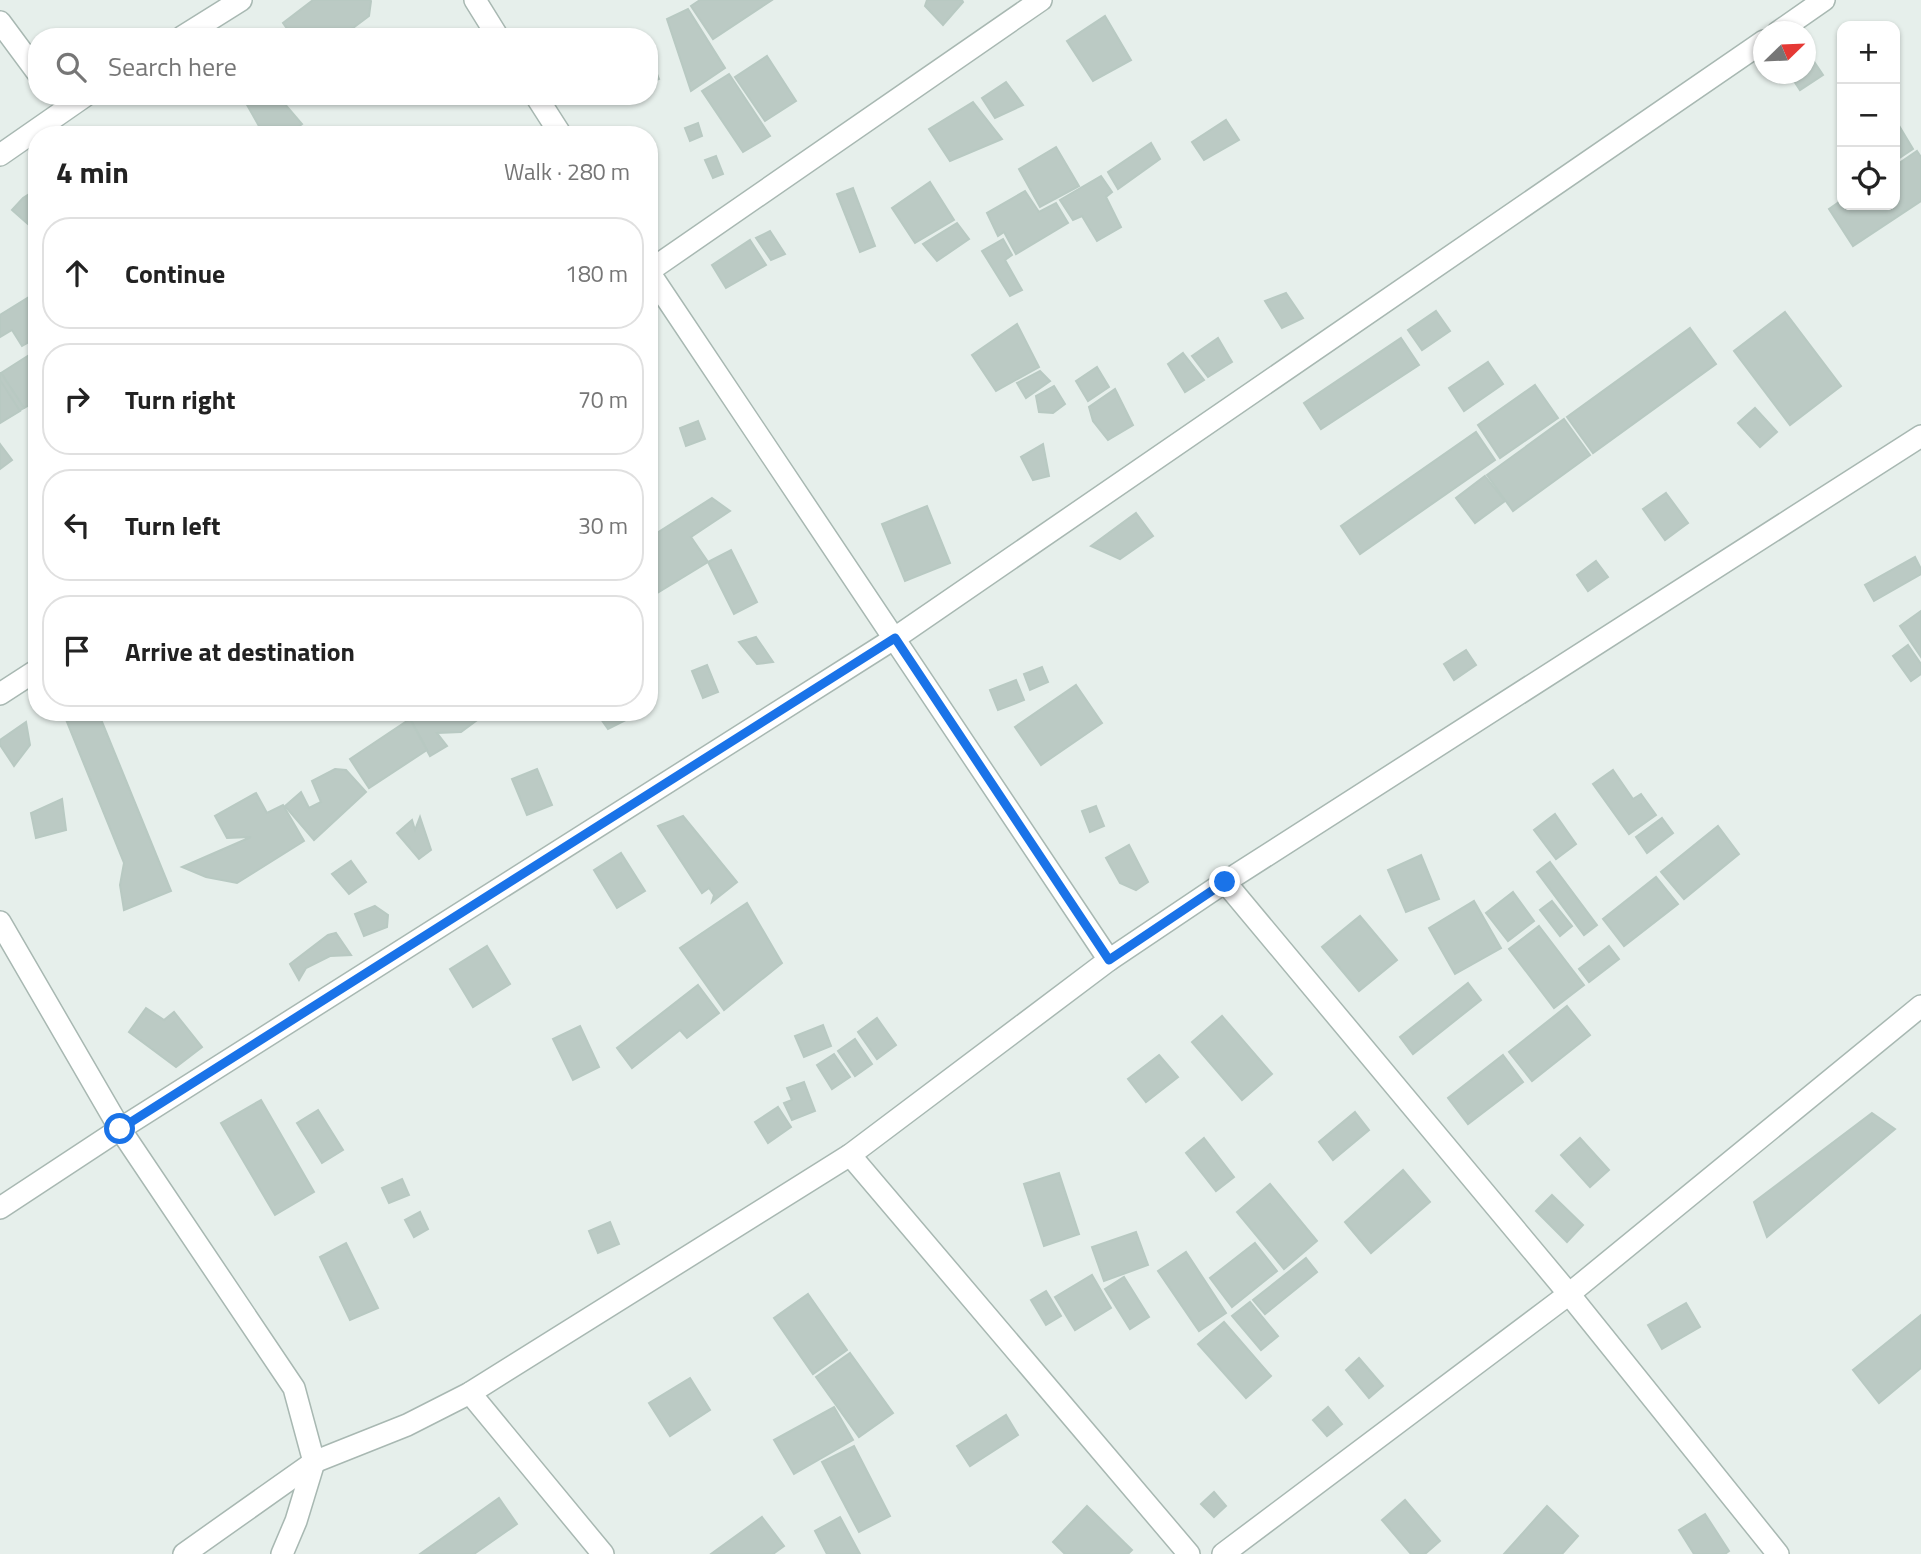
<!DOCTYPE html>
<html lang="en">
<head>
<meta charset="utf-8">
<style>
	:root { --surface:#fff; --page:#f6f6f6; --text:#222; --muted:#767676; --line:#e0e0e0 }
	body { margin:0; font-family:"Titillium Web",sans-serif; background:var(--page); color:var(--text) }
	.controls { position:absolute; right:21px; top:21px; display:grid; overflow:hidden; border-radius:14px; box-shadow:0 2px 5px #0004 }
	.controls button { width:63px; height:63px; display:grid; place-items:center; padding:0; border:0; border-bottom:2px solid var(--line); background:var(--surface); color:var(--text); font:35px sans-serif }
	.compass { position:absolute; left:1753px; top:21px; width:63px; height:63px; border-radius:50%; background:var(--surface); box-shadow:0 2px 5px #0004; rotate:67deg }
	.stop { position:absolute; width:21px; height:21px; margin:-16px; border:5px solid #1a73e8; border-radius:50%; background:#fff }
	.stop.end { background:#1a73e8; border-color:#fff; box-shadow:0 2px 7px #0008 }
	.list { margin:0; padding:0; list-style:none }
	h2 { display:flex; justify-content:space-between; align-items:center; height:91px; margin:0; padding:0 28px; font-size:30px }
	h2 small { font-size:23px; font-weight:400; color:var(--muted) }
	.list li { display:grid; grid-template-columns:46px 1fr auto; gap:21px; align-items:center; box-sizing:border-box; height:112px; margin:0 14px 14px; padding:0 14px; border:2px solid var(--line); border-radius:28px }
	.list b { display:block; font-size:26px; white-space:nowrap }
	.list em { font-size:23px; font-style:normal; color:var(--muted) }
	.icon { flex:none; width:38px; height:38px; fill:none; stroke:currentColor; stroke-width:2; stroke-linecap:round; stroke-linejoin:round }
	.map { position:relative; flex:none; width:1921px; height:1554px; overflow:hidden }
	.search { position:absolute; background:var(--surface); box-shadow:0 2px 5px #0004; left:28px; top:28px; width:630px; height:77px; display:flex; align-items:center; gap:18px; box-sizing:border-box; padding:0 24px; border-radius:28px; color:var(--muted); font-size:26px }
	.panel { position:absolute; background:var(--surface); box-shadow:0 2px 5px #0004; left:28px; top:126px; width:630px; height:595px; border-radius:28px }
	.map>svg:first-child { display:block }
</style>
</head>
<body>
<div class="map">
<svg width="1921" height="1554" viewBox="0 0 1921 1554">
	<rect width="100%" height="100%" fill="#e6efeb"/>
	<!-- building -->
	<g fill="#bbcac4" stroke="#b8c9c2" stroke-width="2">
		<path d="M313,0H370L371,1L369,16L341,37H293L283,23Z"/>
		<path d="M700,0H772L713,39L691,6Z"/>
		<path d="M927,0H962L963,2L943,25L925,6Z"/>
		<path d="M688,9L725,68L691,91L667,19Z"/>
		<path d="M1105,16L1131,60L1093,81L1067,41Z"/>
		<path d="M767,56L796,101L765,121L735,77Z"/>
		<path d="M650,57L659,79L649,83V58Z"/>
		<path d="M1813,60L1823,75L1800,90L1790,75L1806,74V65Z"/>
		<path d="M729,74L770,136L743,152L702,91Z"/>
		<path d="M1006,82L1023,105L995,118L982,98Z"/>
		<path d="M242,96H278L302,124L287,135H264Z"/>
		<path d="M973,102L1002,139L950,161L929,129Z"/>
		<path d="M1895,119L1913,149L1895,161Z"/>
		<path d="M1226,120L1239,140L1204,160L1192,142Z"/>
		<path d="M698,123L702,136L690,141L685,128Z"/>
		<path d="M1151,143L1160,159L1118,189L1108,172Z"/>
		<path d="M1056,147L1079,186L1040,207L1019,169Z"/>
		<path d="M1917,151L1921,157V201L1853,246L1829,209L1842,200V205H1895V166Z"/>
		<path d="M716,156L723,174L713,178L705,160Z"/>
		<path d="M1101,176L1112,192L1106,197L1121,227L1097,241L1082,216L1073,220L1060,200Z"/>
		<path d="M930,182L954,220L915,243L892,208Z"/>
		<path d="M853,188L875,246L860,252L837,194Z"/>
		<path d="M37,189V232L12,210L23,198Z"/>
		<path d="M1025,191L1039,212L1056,203L1068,223L1016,254L1004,232L998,236L987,213Z"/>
		<path d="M957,223L969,239L937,261L923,244Z"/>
		<path d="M770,231L785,254L771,260L756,238Z"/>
		<path d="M1003,239L1012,255L1005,260L1022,290L1010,296L982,251Z"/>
		<path d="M750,240L766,265L726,288L712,265Z"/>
		<path d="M37,292V343L31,341L22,346L12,330L0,337V315Z"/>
		<path d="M1286,293L1303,318L1282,328L1265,301Z"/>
		<path d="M1436,311L1450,331L1422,350L1408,330Z"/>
		<path d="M1785,312L1841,386L1790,425L1734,351Z"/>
		<path d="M1017,324L1039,367L996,391L972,355Z"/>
		<path d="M1690,328L1716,364L1593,453L1567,417Z"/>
		<path d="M1218,338L1232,362L1208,377L1192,356Z"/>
		<path d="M1401,338L1419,365L1321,429L1304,403Z"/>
		<path d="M37,350V401L24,408L1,373Z"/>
		<path d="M1183,353L1204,380L1185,392L1168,364Z"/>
		<path d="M1488,362L1503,384L1464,411L1449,388Z"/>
		<path d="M1097,367L1109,387L1088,401L1076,381Z"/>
		<path d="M1040,371L1050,381L1026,398L1017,383Z"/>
		<path d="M0,373H1L24,408L0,422Z"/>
		<path d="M0,380L20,411L0,423Z"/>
		<path d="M1535,385L1558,418L1500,458L1478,425Z"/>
		<path d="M1054,386L1065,404L1053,413L1039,412L1036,396Z"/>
		<path d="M1115,389L1133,425L1108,440L1093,421L1089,407Z"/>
		<path d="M1755,408L1777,432L1760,447L1738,423Z"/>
		<path d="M1564,419L1590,455L1513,511L1487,475Z"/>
		<path d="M698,421L705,439L686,446L680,428Z"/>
		<path d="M1476,432L1495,460L1360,554L1341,526Z"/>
		<path d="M0,444L12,460L0,469Z"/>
		<path d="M1043,444L1049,476L1033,480L1021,457Z"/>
		<path d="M1485,476L1505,501L1475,523L1456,498Z"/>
		<path d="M1666,493L1688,523L1665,540L1643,509Z"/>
		<path d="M712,498L730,511L691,537L708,562L649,598V538Z"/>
		<path d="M927,506L950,563L905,581L882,524Z"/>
		<path d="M1136,513L1153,536L1120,559L1091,546Z"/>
		<path d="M731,550L757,602L734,614L708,562Z"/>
		<path d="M1915,557L1921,569V574L1874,601L1865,585Z"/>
		<path d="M1596,561L1608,577L1588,591L1577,575Z"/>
		<path d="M1921,611V657L1900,626Z"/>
		<path d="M756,637L773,662L757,664L739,642Z"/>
		<path d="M1908,645L1921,664V674L1911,681L1893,656Z"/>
		<path d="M1466,650L1476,665L1454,680L1444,664Z"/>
		<path d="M707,665L718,692L703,698L692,671Z"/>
		<path d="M1042,667L1048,682L1030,690L1024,674Z"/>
		<path d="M1016,680L1024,700L998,710L990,690Z"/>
		<path d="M1076,685L1102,723L1041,765L1015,727Z"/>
		<path d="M63,712H98L171,891L124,910L120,885L124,863Z"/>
		<path d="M420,712H488L461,732L437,733L447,746L430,756L410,719Z"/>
		<path d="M596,712H631L634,716L608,729Z"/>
		<path d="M410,719L427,750L369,788L350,759Z"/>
		<path d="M26,722L30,745L14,766L0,745V740Z"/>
		<path d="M335,769L346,770L366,792L314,840L285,806L301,792L309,808L321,802L312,781Z"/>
		<path d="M537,769L552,805L527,815L512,779Z"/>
		<path d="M1613,770L1633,799L1641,794L1656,815L1629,834L1593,784Z"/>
		<path d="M256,793L267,813L283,805L304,841L237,883L206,877L182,867L251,837L227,838L215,816Z"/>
		<path d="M62,799L66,830L36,838L31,813Z"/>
		<path d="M1096,806L1104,826L1090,832L1082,811Z"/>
		<path d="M1555,814L1576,844L1556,859L1534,830Z"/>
		<path d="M683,816L737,882L712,902L714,895L709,888L702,893L658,826Z"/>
		<path d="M420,817L431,850L419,859L397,833L412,820L415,830Z"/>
		<path d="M1662,818L1673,833L1647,853L1636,837Z"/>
		<path d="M1718,826L1739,854L1684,899L1661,872Z"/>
		<path d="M1129,845L1148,882L1136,890L1120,883L1106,858Z"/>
		<path d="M621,853L645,891L617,908L594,870Z"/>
		<path d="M1421,855L1439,899L1406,912L1388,870Z"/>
		<path d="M351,861L366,882L349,894L332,874Z"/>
		<path d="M1550,862L1597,925L1584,935L1537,872Z"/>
		<path d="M1656,877L1678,904L1624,946L1603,919Z"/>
		<path d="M1513,892L1534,921L1508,941L1486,913Z"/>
		<path d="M1474,901L1501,948L1455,974L1429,928Z"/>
		<path d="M1552,901L1572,926L1560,936L1540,910Z"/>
		<path d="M747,903L782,963L724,1010L680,948Z"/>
		<path d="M375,906L388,915L387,927L364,936L355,914Z"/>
		<path d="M1360,916L1397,960L1359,991L1322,947Z"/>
		<path d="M1539,926L1584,985L1554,1008L1509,949Z"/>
		<path d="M336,933L351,955L330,956L306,968L299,980L290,964L328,935Z"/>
		<path d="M487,946L510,984L473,1007L450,969Z"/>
		<path d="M1609,946L1619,959L1589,982L1579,969Z"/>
		<path d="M1468,983L1481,1000L1413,1054L1400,1037Z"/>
		<path d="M698,985L719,1013L687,1038L680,1030L632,1068L617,1048Z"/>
		<path d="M1567,1006L1590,1035L1532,1081L1509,1052Z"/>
		<path d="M146,1008L164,1020L174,1012L202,1047L176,1067L129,1032Z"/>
		<path d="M1222,1016L1272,1074L1242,1100L1192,1042Z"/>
		<path d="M877,1018L896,1045L877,1059L858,1032Z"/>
		<path d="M823,1025L831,1046L804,1057L795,1036Z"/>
		<path d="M580,1026L599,1067L573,1080L553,1039Z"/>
		<path d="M855,1039L872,1064L855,1076L838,1051Z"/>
		<path d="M834,1054L850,1077L832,1089L817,1065Z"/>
		<path d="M1159,1055L1178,1077L1146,1102L1128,1079Z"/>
		<path d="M1503,1055L1523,1082L1468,1124L1448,1098Z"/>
		<path d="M804,1082L815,1111L792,1120L784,1103L792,1100L787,1088Z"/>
		<path d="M261,1100L314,1192L275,1215L221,1123Z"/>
		<path d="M778,1107L791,1127L768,1143L755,1122Z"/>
		<path d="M318,1110L343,1150L322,1163L297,1123Z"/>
		<path d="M1355,1112L1369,1130L1333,1160L1319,1142Z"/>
		<path d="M1872,1113L1895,1129L1767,1237L1754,1202Z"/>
		<path d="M1204,1138L1234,1177L1216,1191L1186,1153Z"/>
		<path d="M1580,1138L1609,1170L1590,1187L1561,1155Z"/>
		<path d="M1403,1170L1430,1202L1371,1253L1345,1222Z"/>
		<path d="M1059,1173L1079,1234L1044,1246L1024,1184Z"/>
		<path d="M402,1179L409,1195L389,1203L382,1188Z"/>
		<path d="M1270,1184L1317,1241L1284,1269L1237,1212Z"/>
		<path d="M1552,1195L1583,1225L1567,1242L1536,1211Z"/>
		<path d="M420,1212L428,1229L414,1237L405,1220Z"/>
		<path d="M610,1222L619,1244L598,1253L589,1231Z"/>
		<path d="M1136,1232L1148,1265L1104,1281L1092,1247Z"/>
		<path d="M346,1243L378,1308L350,1320L320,1257Z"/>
		<path d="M1255,1243L1277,1271L1232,1307L1210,1278Z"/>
		<path d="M1186,1252L1226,1313L1199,1331L1158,1271Z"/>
		<path d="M1306,1258L1317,1272L1265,1314L1253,1300Z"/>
		<path d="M1092,1275L1111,1308L1075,1330L1055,1297Z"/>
		<path d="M1124,1277L1149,1317L1130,1329L1105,1289Z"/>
		<path d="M1046,1291L1061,1316L1046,1325L1031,1300Z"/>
		<path d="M808,1294L847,1350L813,1374L774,1318Z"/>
		<path d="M1250,1302L1278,1336L1261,1350L1232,1316Z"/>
		<path d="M1686,1303L1700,1327L1662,1349L1648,1325Z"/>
		<path d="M1921,1315V1368L1879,1403L1853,1370Z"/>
		<path d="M1224,1322L1271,1376L1246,1398L1198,1344Z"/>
		<path d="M850,1353L893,1413L859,1437L816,1377Z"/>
		<path d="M1359,1358L1383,1386L1369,1398L1346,1370Z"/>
		<path d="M690,1378L710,1410L670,1436L649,1403Z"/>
		<path d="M834,1407L853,1440L794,1474L774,1440Z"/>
		<path d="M1328,1407L1342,1424L1327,1436L1313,1420Z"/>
		<path d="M1006,1415L1018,1435L970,1466L957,1446Z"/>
		<path d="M854,1446L890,1516L859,1532L822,1462Z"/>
		<path d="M1214,1492L1226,1506L1214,1517L1201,1504Z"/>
		<path d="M499,1498L517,1524L474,1554H420Z"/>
		<path d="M1405,1500L1440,1541L1425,1554H1411L1382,1520Z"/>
		<path d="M1087,1506L1132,1550L1128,1554H1065L1053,1542Z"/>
		<path d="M1547,1506L1578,1536L1562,1554H1504Z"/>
		<path d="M1705,1514L1729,1551L1725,1554H1694L1679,1530Z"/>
		<path d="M762,1517L784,1546L773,1554H711Z"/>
		<path d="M840,1517L860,1554H827L815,1531Z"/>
	</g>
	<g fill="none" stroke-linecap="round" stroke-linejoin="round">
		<defs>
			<g id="minor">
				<path d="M475,0L498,37"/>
				<path d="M0,22L37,72"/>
				<path d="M1778,32L1824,0"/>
				<path d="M182,37L241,0"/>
				<path d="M536,96L561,135"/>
				<path d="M0,155L85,96"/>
				<path d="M649,271L1041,0"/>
				<path d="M649,272L1109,960"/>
				<path d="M0,694L37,670"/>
				<path d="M1225,882L1569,1294L1778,1554"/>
				<path d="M0,922L120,1129L294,1388L314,1462L296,1521L282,1554"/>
				<path d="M850,1155L1189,1554"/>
				<path d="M0,1208L120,1129L895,638L1764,41"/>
				<path d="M470,1393L603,1554"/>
				<path d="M184,1554L314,1462L407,1425L470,1393L850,1155L1109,960L1225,882L1921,436"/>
				<path d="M1223,1554L1569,1294L1921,1006"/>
			</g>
		</defs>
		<!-- minor casing -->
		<use href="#minor" stroke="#a8b8b2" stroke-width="24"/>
		<!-- minor -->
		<use href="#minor" stroke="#fff" stroke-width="21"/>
	</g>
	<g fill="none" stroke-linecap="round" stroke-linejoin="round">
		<!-- route -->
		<path stroke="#1a73e8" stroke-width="9" d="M120,1129L895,638L1109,960L1225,882"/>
	</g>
</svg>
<div class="controls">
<button>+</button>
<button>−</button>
<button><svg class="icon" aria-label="locate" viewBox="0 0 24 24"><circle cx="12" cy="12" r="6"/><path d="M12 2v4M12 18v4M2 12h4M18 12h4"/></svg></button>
</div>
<svg class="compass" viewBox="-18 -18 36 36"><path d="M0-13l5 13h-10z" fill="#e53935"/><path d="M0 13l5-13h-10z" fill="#767676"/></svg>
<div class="stop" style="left:120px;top:1129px"></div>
<div class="stop end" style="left:1225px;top:882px"></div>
<div class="search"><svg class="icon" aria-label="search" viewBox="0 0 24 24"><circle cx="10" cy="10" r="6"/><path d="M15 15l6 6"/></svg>Search here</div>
<section class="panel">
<h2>4 min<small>Walk · 280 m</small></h2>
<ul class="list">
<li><svg class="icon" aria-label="ahead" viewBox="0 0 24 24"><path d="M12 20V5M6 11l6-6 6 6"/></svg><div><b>Continue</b></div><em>180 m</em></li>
<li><svg class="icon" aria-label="right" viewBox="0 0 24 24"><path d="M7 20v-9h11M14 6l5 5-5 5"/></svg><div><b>Turn right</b></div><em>70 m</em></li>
<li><svg class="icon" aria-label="left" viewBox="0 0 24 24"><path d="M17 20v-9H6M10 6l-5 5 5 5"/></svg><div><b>Turn left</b></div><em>30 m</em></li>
<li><svg class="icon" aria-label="arrive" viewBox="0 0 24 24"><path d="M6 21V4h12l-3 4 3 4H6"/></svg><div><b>Arrive at destination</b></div></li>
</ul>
</section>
</div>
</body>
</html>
